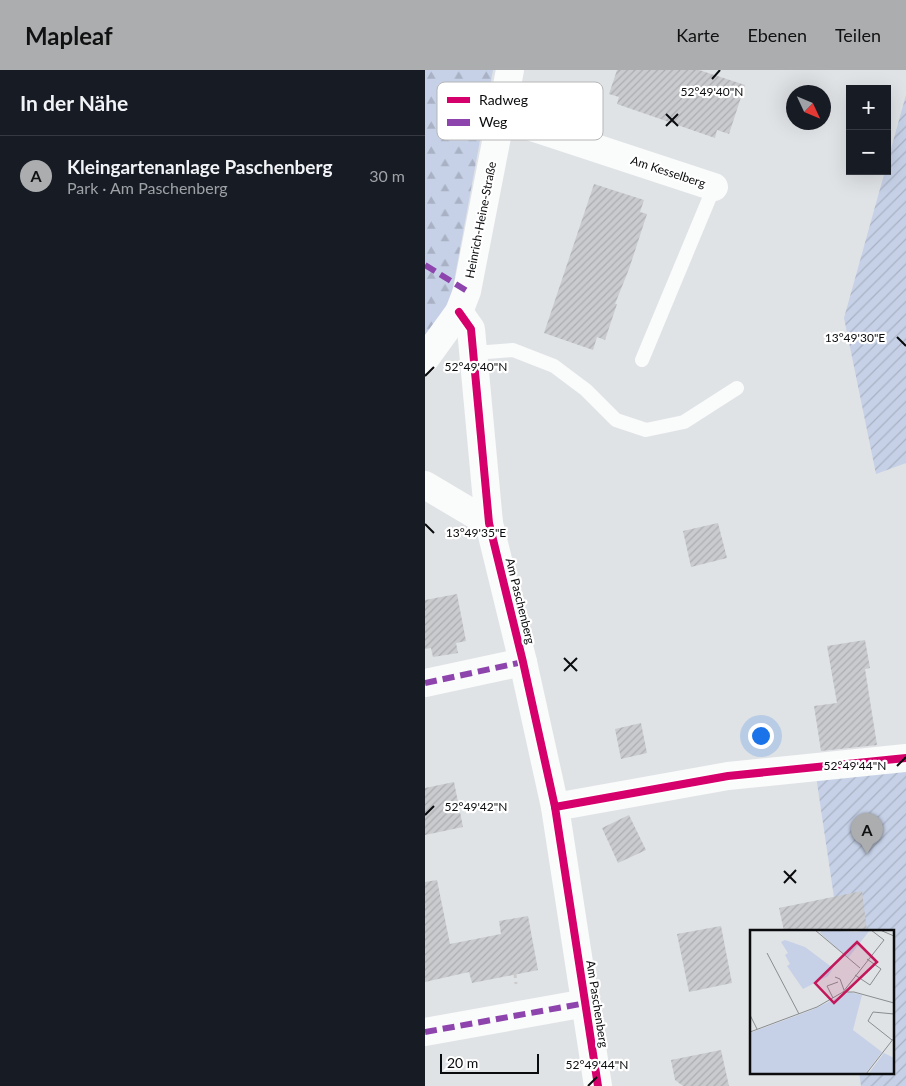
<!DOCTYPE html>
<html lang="de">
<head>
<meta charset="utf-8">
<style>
	:root { --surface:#171b24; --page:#20242c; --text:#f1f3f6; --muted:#9ea1a6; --line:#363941; --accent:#abadaf }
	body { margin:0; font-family:Lato,sans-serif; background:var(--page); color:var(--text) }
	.controls { position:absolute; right:15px; top:15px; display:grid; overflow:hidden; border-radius:0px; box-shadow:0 5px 20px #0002 }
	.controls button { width:45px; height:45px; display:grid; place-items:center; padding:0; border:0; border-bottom:1px solid var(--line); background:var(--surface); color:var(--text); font:25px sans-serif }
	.compass { position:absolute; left:361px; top:15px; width:45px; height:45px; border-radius:50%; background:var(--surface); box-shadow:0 5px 20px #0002; rotate:134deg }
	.scale { position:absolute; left:15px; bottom:12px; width:99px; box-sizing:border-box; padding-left:5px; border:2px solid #0a0b0d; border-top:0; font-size:14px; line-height:18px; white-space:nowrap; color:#0a0b0d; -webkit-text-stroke:4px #fff; paint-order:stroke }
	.you { position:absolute; left:335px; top:665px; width:18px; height:18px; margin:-12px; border:4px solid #fff; border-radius:50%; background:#1a73e8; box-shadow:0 0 0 8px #1a73e833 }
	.badge { display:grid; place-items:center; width:32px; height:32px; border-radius:50%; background:var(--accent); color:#111; font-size:16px; font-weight:700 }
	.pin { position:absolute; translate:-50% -41px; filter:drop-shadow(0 1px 2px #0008) }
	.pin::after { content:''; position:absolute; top:26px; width:18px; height:15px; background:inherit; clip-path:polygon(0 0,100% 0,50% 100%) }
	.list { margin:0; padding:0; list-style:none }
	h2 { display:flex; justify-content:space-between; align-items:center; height:65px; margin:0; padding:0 20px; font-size:21px }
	h2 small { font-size:16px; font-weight:400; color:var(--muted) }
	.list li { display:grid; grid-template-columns:32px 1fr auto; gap:15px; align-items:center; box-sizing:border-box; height:80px; padding:0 20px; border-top:1px solid var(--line) }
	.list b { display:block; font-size:19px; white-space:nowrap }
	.list p { margin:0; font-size:16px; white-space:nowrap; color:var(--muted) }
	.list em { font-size:16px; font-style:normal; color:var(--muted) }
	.map { position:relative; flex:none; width:481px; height:1016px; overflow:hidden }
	header { display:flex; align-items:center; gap:30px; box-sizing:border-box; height:70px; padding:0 25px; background:var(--accent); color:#111 }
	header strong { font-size:24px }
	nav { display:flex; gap:28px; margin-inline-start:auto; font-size:18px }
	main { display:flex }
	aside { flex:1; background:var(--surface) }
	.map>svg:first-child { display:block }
</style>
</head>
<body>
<header>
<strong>Mapleaf</strong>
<nav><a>Karte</a><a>Ebenen</a><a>Teilen</a></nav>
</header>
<main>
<aside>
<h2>In der Nähe<small></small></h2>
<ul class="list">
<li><span class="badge">A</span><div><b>Kleingartenanlage Paschenberg</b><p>Park · Am Paschenberg</p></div><em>30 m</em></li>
</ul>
</aside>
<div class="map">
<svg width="481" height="1016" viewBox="0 0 481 1016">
	<defs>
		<pattern id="forest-firs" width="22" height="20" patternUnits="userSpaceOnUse" patternTransform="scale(1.25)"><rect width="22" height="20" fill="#c6d1e7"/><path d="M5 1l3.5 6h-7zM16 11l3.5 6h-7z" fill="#a9b2c5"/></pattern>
		<pattern id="garden-furrows" width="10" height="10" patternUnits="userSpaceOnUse" patternTransform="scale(1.25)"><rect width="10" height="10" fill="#c6d1e7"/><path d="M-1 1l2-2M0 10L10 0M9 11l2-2" fill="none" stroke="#a9b2c5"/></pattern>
		<pattern id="building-hatch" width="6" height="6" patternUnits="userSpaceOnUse" patternTransform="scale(1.25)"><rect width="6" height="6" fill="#c9cbce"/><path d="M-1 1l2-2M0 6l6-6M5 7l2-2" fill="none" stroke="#abadb0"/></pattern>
	</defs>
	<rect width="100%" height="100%" fill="#e0e3e6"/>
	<!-- forest -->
	<path fill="url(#forest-firs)" d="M0,0H68L25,233L0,265Z"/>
	<!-- garden -->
	<g fill="url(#garden-furrows)">
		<path d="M481,25V393L451,404L419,248L460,101H462V93Z"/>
		<path d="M481,688V1016H436L434,1002H467V861H414L391,706Z"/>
	</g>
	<!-- building -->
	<g fill="url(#building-hatch)">
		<path d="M192,0H274L320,15L304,64L292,60L290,68L192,34L194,27L184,24Z"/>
		<path d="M169,114L219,130L215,142L222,144L204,199L190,234H192L180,270L172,267L168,280L119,263Z"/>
		<path d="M293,453L302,488L266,497L258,461Z"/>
		<path d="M32,524L41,571L31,573L33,583L8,587L6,578L0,579V530Z"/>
		<path d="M440,570L445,598L440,599L452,675L396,681L389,636L412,633L402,576Z"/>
		<path d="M216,653L222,683L196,689L190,659Z"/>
		<path d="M29,712L38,757L0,765V718Z"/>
		<path d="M204,745L221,780L193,793L177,758Z"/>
		<path d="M12,810L25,874L76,864L74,851L103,846L113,900L47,913L44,902L0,912V812Z"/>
		<path d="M437,821L442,861H359L354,838Z"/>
		<path d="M296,856L307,913L264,922L252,864Z"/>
		<path d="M296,980L304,1016H258L250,1010L246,990Z"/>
	</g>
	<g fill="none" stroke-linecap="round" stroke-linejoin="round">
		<!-- path -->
		<path stroke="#cbcbcc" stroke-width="3" stroke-dasharray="4 4" stroke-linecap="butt" d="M90,904L91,914"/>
		<!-- lane -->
		<g stroke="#fafbfb" stroke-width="14">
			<path d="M49,283L88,280L129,296L161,320L191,350L221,360L259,352L312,318"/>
			<path d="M217,290L289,117"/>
		</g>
		<!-- street -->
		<g stroke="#fafbfb" stroke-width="28">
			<path d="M76,47L289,117"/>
			<path d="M34,242L46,259L64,453L98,592L130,737L173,1016"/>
			<path d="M0,289L34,242L42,221L85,0"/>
			<path d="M0,415L64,453"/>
			<path d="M0,613L98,592"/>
			<path d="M130,737L303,706L481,688"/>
			<path d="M0,962L161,933"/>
		</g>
		<!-- quiet -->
		<g stroke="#8e44ad" stroke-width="6" stroke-dasharray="12 6" stroke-linecap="butt">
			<path d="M0,195L42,221"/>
			<path d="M0,613L98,592L99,595"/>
			<path d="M0,962L161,933"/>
		</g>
		<defs>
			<g id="cycleway">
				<path d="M34,242L46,259L64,453L98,592L130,737L173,1016"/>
				<path d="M130,737L303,706L481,688"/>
			</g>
		</defs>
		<!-- cycleway casing -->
		<use href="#cycleway" stroke="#fff" stroke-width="11"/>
		<!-- cycleway -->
		<use href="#cycleway" stroke="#d6006c" stroke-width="8"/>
	</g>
	<!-- ticks -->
	<path fill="none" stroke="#0a0b0d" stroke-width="2" d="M287,9L295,0M241,44L253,56M241,56L253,44M472,267L481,276M0,306L9,297M0,454L9,463M139,588L152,601M139,601L152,588M472,696L481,687M0,745L9,736M359,801L371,813M359,813L371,800M163,1016L172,1007"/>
	<g text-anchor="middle" stroke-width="4.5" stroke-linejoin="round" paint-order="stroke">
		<!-- street labels -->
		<g font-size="12" fill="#0a0b0d" stroke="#fff">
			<text transform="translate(243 102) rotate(18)" y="4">Am Kesselberg</text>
			<text transform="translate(56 150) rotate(-79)" y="4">Heinrich-Heine-Straße</text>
			<text transform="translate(95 531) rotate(76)" y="4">Am Paschenberg</text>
			<text transform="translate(172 934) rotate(81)" y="4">Am Paschenberg</text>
		</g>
	</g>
	<!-- overview -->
	<g transform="translate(325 860)">
		<rect width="144" height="144" fill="#e0e3e6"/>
		<path d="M99,62L112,65L103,100L132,122L115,144H0V103L62,80ZM134,123L144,128V144H118Z" fill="#c6d1e7"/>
		<path d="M72,0L107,2L120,0L98,28L70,3ZM35,10L55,17L83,38L78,46L53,59L37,36L40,34L35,25L38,23L31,12Z" fill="#c6d1e7"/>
		<path fill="none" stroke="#8a8d8f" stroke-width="1" d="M65,0L110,38M130,0L144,6M17,23L49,84M105,45L120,55L131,39L117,29M85,47L90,49L94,60M93,62L134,10L121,0M83,68L77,56L88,52M0,85L7,99M0,102L67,77L93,62H104L144,73M142,110L118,91L123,82L144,84M116,144L144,108"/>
		<path fill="#c2185b" fill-opacity="0.15" stroke="#c2185b" stroke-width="2.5" d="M107,12L127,32L84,73L65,53Z"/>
		<rect width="144" height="144" fill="none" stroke="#0a0b0d" stroke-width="2.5"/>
	</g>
	<!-- legend -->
	<rect x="12" y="12" width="166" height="58" rx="8" fill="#fff" stroke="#b6b6b6" stroke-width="1"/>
	<rect x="22" y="27" width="23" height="6" fill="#d6006c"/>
	<rect x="22" y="49" width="23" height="7" fill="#8e44ad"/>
	<g font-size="14" fill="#0a0b0d">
		<text x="54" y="35">Radweg</text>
		<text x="54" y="57">Weg</text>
	</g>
	<g font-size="12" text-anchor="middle" fill="#0a0b0d" stroke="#fff" stroke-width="4.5" stroke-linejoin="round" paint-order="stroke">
		<text x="287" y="26">52°49'40"N</text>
		<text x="430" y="272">13°49'30"E</text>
		<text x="51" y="301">52°49'40"N</text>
		<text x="51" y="467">13°49'35"E</text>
		<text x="430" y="700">52°49'44"N</text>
		<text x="51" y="741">52°49'42"N</text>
		<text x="172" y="999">52°49'44"N</text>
	</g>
</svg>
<div class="controls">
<button>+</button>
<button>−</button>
</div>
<svg class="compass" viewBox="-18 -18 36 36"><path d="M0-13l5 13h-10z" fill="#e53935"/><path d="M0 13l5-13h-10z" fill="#9ea1a6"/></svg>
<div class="scale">20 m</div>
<div class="you"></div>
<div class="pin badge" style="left:442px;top:784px">A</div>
</div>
</main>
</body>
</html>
